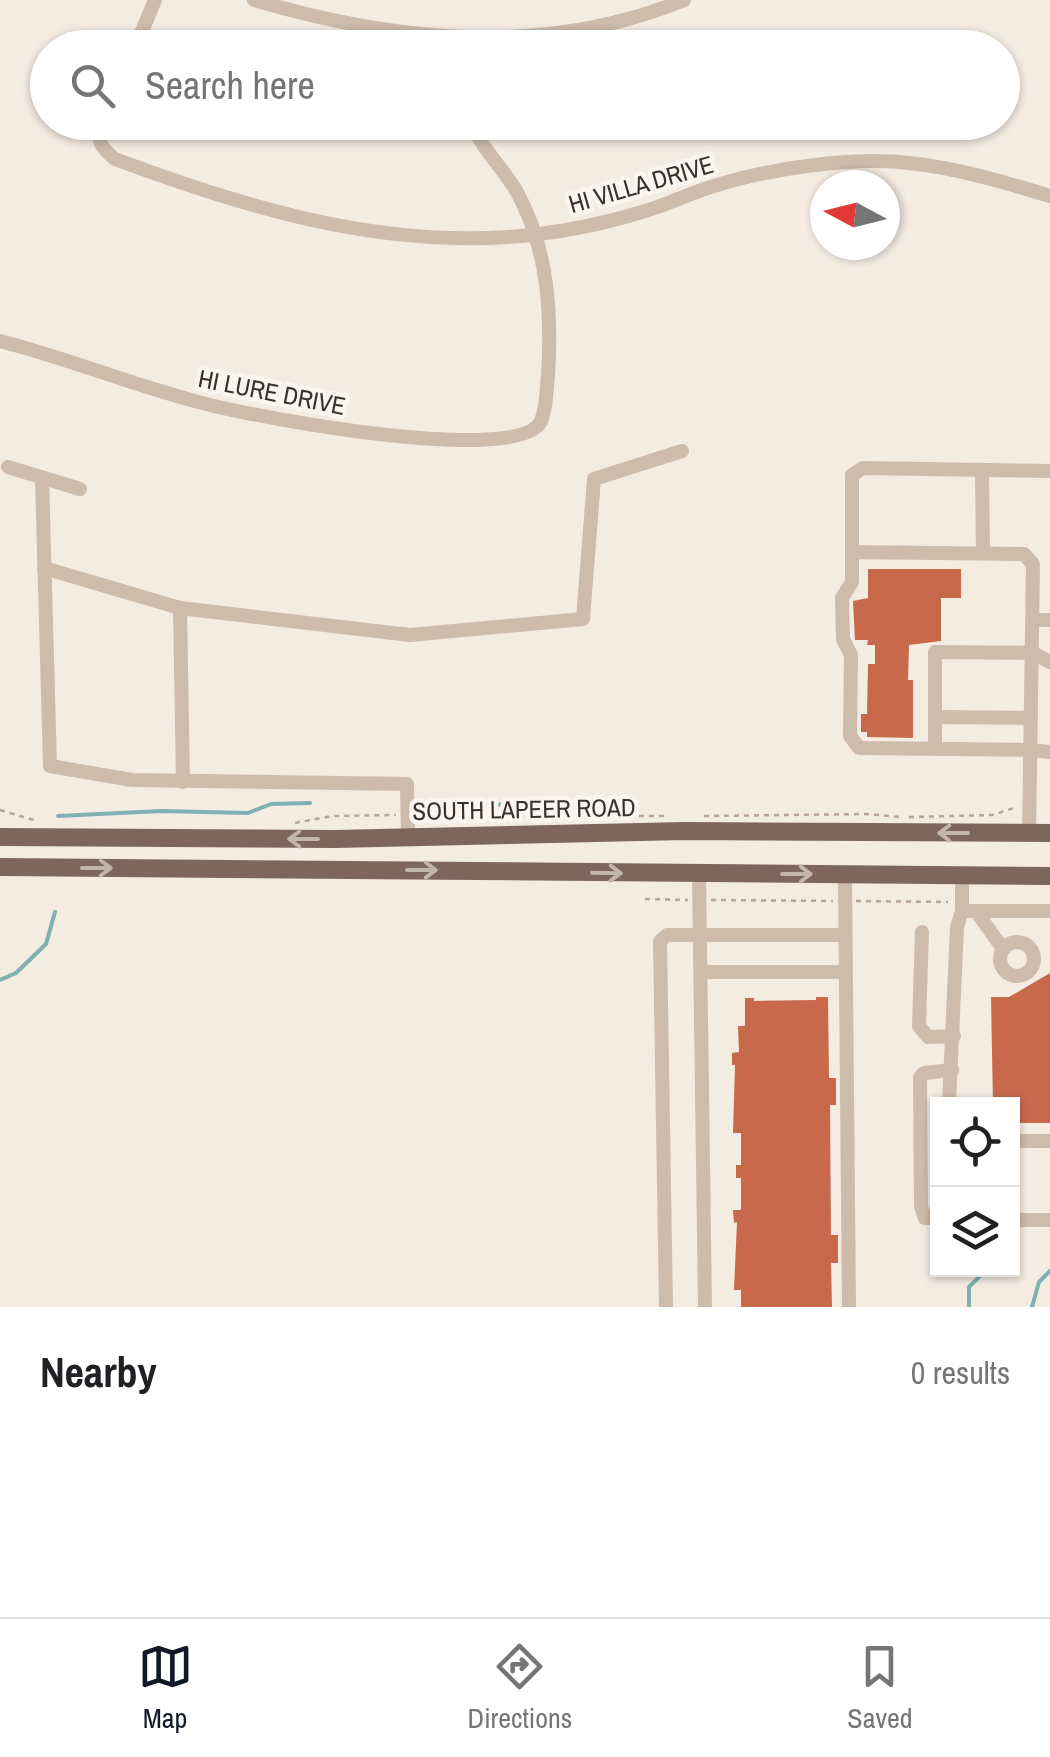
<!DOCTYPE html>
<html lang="en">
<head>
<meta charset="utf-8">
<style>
	:root { --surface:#fff; --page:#f6f6f6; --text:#202124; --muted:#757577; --line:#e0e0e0; --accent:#111827 }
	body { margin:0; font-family:"Archivo Narrow",sans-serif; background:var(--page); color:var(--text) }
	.controls { position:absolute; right:30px; bottom:30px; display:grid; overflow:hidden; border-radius:0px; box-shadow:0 2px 8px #0004 }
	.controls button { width:90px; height:90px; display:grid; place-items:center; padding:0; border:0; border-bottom:2px solid var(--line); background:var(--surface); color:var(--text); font:50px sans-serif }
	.compass { position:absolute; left:810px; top:170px; width:90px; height:90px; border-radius:50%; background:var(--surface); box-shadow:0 2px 8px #0004; rotate:277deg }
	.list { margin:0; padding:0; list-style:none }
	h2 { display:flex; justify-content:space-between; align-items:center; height:130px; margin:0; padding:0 40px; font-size:42px }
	h2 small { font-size:32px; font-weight:400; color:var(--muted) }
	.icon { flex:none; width:55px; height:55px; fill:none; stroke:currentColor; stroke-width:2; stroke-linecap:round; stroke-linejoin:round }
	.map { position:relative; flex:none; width:1050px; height:1307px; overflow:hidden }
	.search { position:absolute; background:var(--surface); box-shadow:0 2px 8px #0004; left:30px; right:30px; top:30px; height:110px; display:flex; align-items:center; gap:25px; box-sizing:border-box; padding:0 35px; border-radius:55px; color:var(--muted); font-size:38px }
	.sheet { height:310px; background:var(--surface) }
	nav { display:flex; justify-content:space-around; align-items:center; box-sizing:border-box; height:140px; border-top:2px solid var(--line); background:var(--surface); font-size:28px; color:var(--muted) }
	nav a { display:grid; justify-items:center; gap:5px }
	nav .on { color:var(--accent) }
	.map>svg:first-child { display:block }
</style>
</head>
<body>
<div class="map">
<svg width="1050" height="1307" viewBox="0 0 1050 1307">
	<rect width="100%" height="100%" fill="#f4ebe1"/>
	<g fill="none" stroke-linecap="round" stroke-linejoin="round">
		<!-- stream -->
		<g stroke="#7fb0b2" stroke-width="4">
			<path d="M432,805L633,804"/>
			<path d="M58,816L161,811L248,813L271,804L310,803"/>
			<path d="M0,980L16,973L46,944L55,912"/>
			<path d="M969,1307V1287L986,1270"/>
			<path d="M1032,1307L1039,1282L1050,1271"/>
		</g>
	</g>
	<!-- building -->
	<g fill="#c8694b">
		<path d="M868,569H961V598H941V641L909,645L908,680H913V738L867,737V732H861V714H867L868,664H875V645H867L868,640H855L853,601L868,598Z"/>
		<path d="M1050,973V1123H1012V1104H993L991,997H1009Z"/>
		<path d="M816,997H828L829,1078H836V1105H830L831,1235H838V1263H831L832,1307H741V1290H734L737,1222L734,1223L733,1210H741V1178H736V1165H741V1133H733L735,1065H732V1053L739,1052L738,1026H745V998H754V1001L816,1000Z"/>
	</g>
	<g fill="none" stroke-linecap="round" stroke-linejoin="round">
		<!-- path -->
		<g stroke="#b9a596" stroke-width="2.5" stroke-dasharray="5 5" stroke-linecap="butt">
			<path d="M0,810L37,821"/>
			<path d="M419,815L666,816"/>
			<path d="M704,816L866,814L901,817"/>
			<path d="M909,817L992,815L1014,808"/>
			<path d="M295,823L332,816L396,815"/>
			<path d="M645,899L688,900"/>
			<path d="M711,900L833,901"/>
			<path d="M856,901L948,902"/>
		</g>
		<!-- minor -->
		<g stroke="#cdbbac" stroke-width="14">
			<path d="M254,0C396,42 545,57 684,0"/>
			<path d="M135,48L155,0"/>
			<path d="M103,122C96,141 100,147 115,159C241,206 371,246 508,237C553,234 599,225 642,212C667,205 690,193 714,186C768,169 853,156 909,163C957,168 1004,182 1050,196"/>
			<path d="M0,341C71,359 139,388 210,405C258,417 520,467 541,421C547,407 546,390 548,376C552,313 548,249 517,192C503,168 481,148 471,122"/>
			<path d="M8,467L80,489"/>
			<path d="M982,471L983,552"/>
			<path d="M42,478L50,766L132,780L407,784L408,837"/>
			<path d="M852,552V475L863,468L1050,471"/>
			<path d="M44,568L180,608L410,635L583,619L594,479L682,451"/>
			<path d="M180,608L183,782"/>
			<path d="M1033,620H1050"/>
			<path d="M935,717L1031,718"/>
			<path d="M935,749V652L1033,653L1050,662"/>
			<path d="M1029,834C1030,744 1032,654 1033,564L1024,554L852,552V582L842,598L843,639L851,655L850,736L859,748L1031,750L1050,752"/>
			<path d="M699,874L705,1307"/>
			<path d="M845,875L849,1307"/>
			<path d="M962,911H1050"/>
			<path d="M976,911L1003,949"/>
			<path d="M922,932L919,1026L928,1037L954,1036"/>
			<circle cx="1017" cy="959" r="17"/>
			<path d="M702,972H845"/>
			<path d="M949,1104L957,927L962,911V875"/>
			<path d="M1012,1141H1050"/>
			<path d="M938,1218H925L921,1207L920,1077L924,1073L952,1070"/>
			<path d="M1012,1220H1050"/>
			<path d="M666,1307L660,941L667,935H845"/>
		</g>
		<!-- major -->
		<g stroke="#7d675c" stroke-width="18">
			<path d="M0,837L335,839L684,831L1050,833"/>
			<path d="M0,867L1050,876"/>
		</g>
	</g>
	<!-- one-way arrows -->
	<defs><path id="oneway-shaft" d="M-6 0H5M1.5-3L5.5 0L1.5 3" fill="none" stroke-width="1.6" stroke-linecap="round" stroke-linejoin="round" transform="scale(2.5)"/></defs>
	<g stroke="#c2b5ac">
		<use href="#oneway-shaft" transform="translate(953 833) rotate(-180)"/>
		<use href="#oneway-shaft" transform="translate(303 839) rotate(-180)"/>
		<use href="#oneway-shaft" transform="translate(97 868)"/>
		<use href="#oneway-shaft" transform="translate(422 870)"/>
		<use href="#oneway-shaft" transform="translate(607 873) rotate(1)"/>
		<use href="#oneway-shaft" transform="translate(797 874)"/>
	</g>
	<g text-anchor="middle" stroke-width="9" stroke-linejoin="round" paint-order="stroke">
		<!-- street labels -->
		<g font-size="25" fill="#3b302b" stroke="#fbf5ee">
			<text transform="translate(641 184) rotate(-16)" y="9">HI VILLA DRIVE</text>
			<text transform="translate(272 392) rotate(11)" y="9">HI LURE DRIVE</text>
			<text transform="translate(524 809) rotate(-1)" y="9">SOUTH LAPEER ROAD</text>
		</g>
	</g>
</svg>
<div class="controls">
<button><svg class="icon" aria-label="locate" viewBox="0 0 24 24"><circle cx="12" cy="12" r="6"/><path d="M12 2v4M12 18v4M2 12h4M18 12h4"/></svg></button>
<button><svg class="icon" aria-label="layers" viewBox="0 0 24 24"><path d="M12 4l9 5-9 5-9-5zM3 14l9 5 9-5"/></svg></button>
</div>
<svg class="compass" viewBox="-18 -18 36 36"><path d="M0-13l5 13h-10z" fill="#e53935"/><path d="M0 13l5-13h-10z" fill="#757577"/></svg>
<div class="search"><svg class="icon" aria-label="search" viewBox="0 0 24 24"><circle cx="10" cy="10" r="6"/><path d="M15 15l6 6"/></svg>Search here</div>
</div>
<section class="sheet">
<h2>Nearby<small>0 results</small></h2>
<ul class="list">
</ul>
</section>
<nav>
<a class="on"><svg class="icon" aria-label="map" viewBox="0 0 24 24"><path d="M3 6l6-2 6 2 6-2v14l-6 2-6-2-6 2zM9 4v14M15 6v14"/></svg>Map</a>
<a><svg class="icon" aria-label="directions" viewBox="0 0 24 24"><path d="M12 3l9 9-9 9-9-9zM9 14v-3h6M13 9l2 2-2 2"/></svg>Directions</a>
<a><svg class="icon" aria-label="saved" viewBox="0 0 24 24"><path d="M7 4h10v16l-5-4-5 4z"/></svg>Saved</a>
</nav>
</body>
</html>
